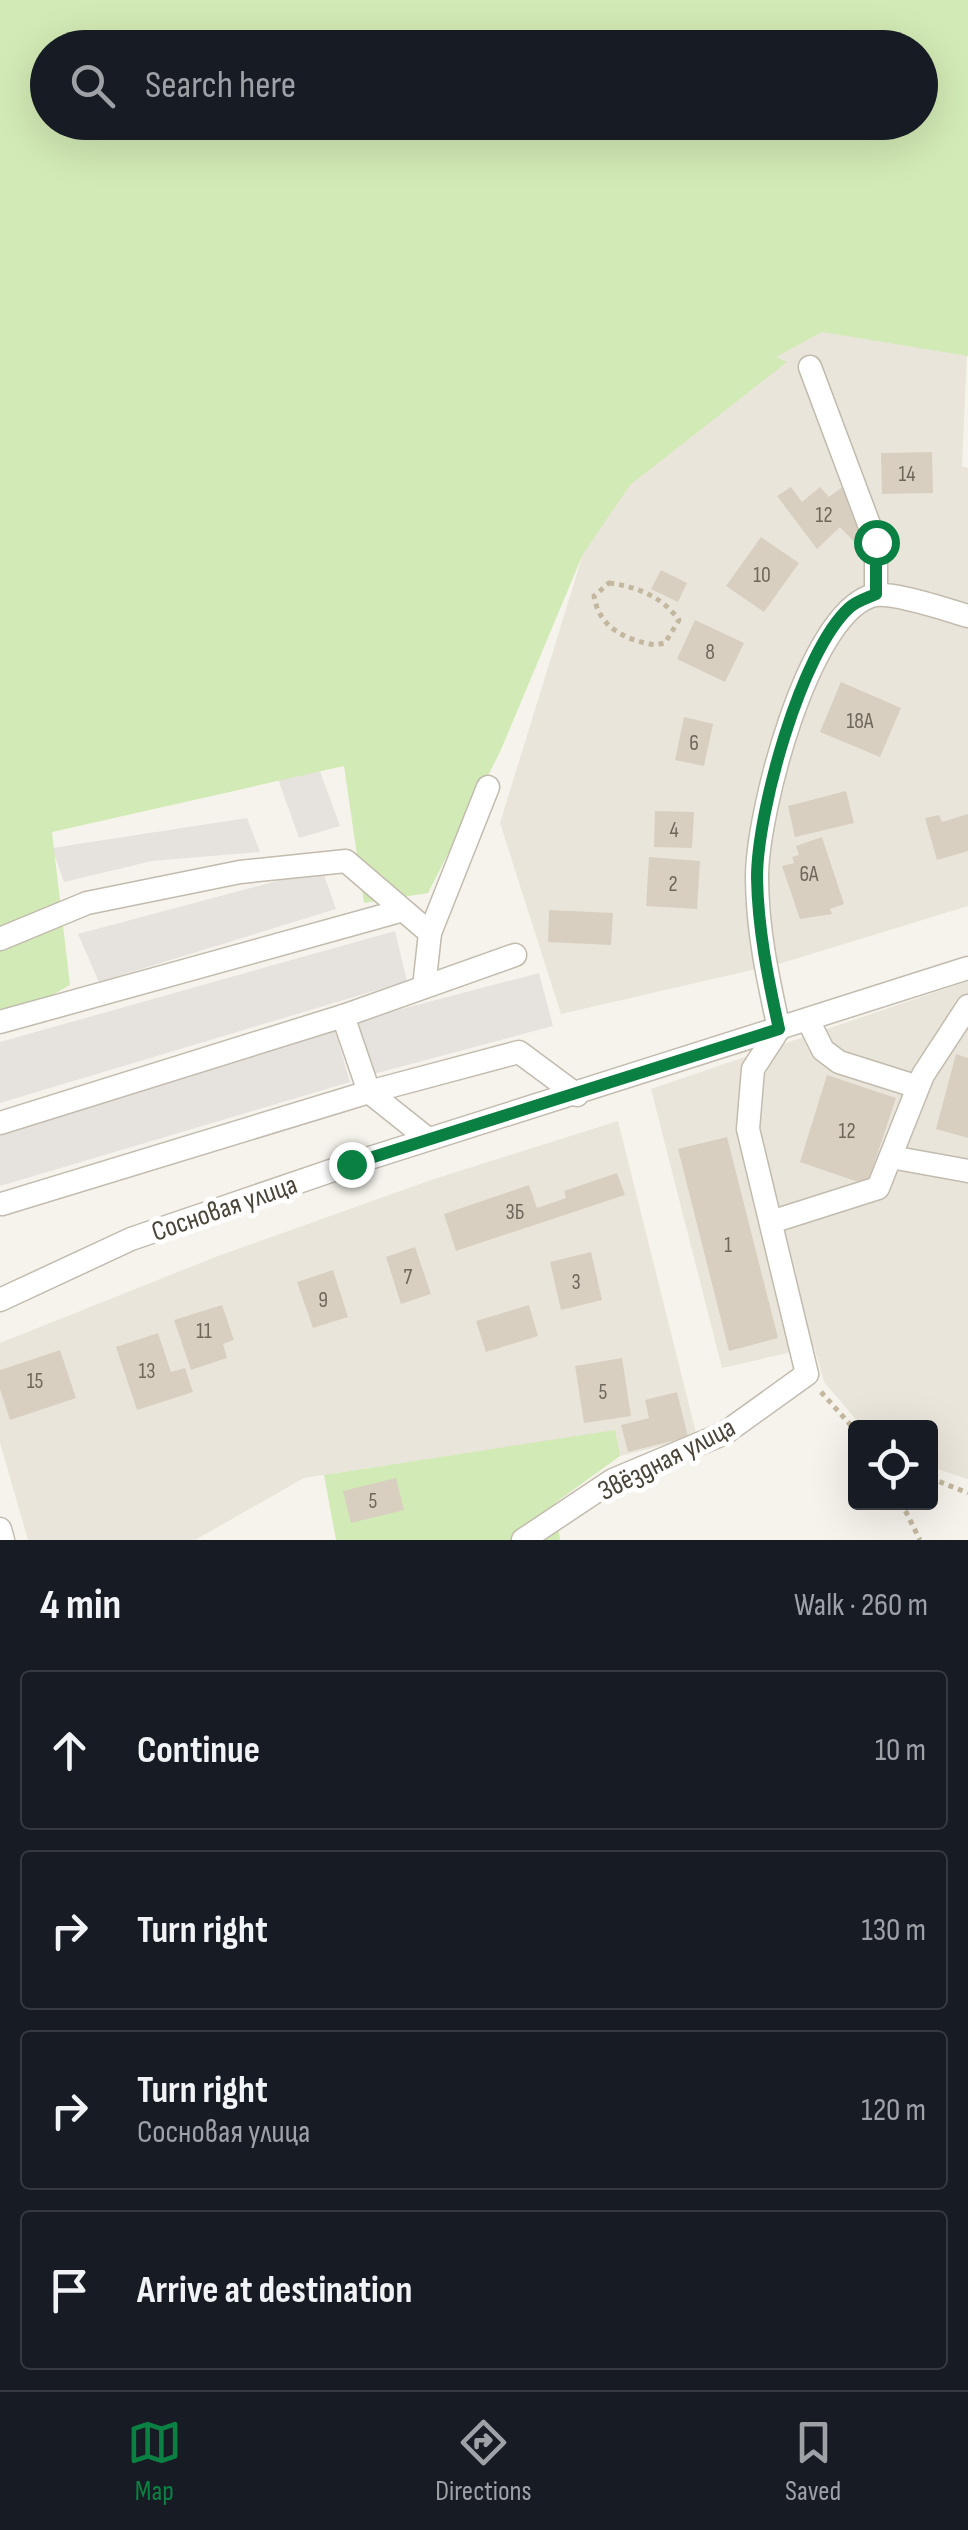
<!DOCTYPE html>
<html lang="en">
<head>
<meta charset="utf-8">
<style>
	:root { --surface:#171b24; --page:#242831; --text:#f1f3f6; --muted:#9ea1a6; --line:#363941; --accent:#0b8043 }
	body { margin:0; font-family:"Sofia Sans Condensed",sans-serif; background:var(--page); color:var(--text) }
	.controls { position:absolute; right:30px; bottom:30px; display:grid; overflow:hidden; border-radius:10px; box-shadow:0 10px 40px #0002 }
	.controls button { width:90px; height:90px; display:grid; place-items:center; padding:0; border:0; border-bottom:2px solid var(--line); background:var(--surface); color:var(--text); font:50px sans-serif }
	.stop { position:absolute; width:30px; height:30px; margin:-22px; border:8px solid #0b8043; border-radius:50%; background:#fff }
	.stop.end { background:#0b8043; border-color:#fff; box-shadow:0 2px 10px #0008 }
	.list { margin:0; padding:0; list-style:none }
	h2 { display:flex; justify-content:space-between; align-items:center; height:130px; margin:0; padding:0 40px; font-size:42px }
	h2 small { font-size:32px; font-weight:400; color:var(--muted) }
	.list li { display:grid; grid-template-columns:65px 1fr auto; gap:30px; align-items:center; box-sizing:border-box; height:160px; margin:0 20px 20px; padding:0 20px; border:2px solid var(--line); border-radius:10px }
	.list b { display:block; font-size:38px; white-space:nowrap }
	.list p { margin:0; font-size:32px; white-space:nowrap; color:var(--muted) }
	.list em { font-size:32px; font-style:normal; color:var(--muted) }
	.icon { flex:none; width:55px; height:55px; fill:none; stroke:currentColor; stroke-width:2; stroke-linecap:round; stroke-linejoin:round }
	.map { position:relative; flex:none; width:968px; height:1540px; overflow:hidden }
	.search { position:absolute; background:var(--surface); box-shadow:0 10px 40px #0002; left:30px; right:30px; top:30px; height:110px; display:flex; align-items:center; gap:25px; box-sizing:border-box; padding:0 35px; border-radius:55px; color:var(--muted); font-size:38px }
	.sheet { height:850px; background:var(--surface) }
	nav { display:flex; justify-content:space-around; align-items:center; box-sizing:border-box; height:140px; border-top:2px solid var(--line); background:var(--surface); font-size:28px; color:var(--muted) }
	nav a { display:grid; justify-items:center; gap:5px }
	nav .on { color:var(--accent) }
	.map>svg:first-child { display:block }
</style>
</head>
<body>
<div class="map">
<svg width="968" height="1540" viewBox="0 0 968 1540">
	<rect width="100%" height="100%" fill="#f6f3ec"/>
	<!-- residential -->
	<g fill="#eae5da">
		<path d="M817,318L968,331L962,466L968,468V906L782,963L561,1014L500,823L583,554L674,392Z"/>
		<path d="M968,981V1479L931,1467L930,1428L865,1427L859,1423L824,1382L814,1347L722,1368L651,1089Z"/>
		<path d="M618,1121L697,1437L620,1456L614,1431L304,1478L195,1540H28L0,1443V1343L218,1256L431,1180Z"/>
	</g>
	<!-- industrial -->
	<g fill="#e6e2dd">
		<path d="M296,706L340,826L299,838L255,714Z"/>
		<path d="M247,818L260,852L152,861L64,882L52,848Z"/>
		<path d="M322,869L336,909L99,982L78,934Z"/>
		<path d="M395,931L407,981L0,1103V1042Z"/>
		<path d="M539,973L553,1026L370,1075L356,1021Z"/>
		<path d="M335,1030L350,1082L0,1186V1136Z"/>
	</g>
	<!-- green -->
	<g fill="#d2eab5" fill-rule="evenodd">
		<path d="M0,0H968V356L822,332L776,357L787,362L630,485L583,554L500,752L428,893L364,903L344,766L52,832L70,985L0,1025ZM48,48H920V122H48Z"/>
		<path d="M615,1430L620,1456L555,1503L560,1540H336L324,1475Z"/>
	</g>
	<!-- building -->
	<g fill="#d8cfc1">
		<path d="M932,452L933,493L882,494L881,453Z"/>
		<path d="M846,484L866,535L855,543L840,527L817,549L777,496L791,487L802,502L820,487L829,497Z"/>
		<path d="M761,537L799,563L764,612L726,586Z"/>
		<path d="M661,570L687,583L678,602L651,589Z"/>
		<path d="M695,620L744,643L725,682L677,659Z"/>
		<path d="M841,682L901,708L880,757L820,732Z"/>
		<path d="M684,717L713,724L704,766L675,760Z"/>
		<path d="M846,791L854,823L795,837L788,806Z"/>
		<path d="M655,811L694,812L692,848L654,847Z"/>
		<path d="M968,814V851L937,860L925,818L939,815L942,822Z"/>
		<path d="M822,837L844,904L830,909L832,914L800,919L782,866L794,863L792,857L799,855L796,846Z"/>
		<path d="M649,857L700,861L697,909L646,906Z"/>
		<path d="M549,910L613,913L611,945L548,942Z"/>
		<path d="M956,1054L968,1058V1138L936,1129Z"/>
		<path d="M827,1075L896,1098L867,1185L800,1162Z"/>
		<path d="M727,1137L778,1338L729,1351L678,1149Z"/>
		<path d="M617,1173L625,1195L456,1251L444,1214L529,1185L537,1208L566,1198L564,1191Z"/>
		<path d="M415,1247L431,1294L401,1304L386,1257Z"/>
		<path d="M591,1252L602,1300L561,1310L550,1262Z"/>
		<path d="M333,1270L348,1317L313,1328L297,1282Z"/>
		<path d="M222,1305L234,1340L223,1344L227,1358L191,1370L174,1320Z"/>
		<path d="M529,1305L538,1336L486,1352L476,1321Z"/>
		<path d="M158,1333L171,1372L185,1368L193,1392L137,1410L116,1347Z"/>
		<path d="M60,1350L76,1398L10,1420L0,1389V1370Z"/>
		<path d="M622,1358L631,1416L584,1423L575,1366Z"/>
		<path d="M677,1392L688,1437L628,1452L621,1425L649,1418L645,1400Z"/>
		<path d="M396,1478L404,1510L351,1523L343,1491Z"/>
	</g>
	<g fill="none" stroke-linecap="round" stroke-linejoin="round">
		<defs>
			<g id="minor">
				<path d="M810,367L876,543V594"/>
				<path d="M0,939L87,903L240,872L346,861L430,933"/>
				<path d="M424,987L430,933L488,787"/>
				<path d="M343,1016L369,1092L428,1139"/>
				<path d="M0,1022L400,911"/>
				<path d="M809,1022L823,1050L839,1062L918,1087"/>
				<path d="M0,1123L343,1016L515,955"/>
				<path d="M891,1157L968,1171"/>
				<path d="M2,1204L369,1092L519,1052L577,1095"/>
				<path d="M771,1222L878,1188L923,1075L968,1006"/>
				<path d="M0,1300L131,1239L351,1164L968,968"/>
				<path d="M0,1529L3,1540"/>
				<path d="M523,1540L613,1480L725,1433L807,1374L748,1129L753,1069L779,1029C768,979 757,929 757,877C757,814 807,617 871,596C890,590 947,610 968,616"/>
			</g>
		</defs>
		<!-- minor casing -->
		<use href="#minor" stroke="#c2bbae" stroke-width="25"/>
		<!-- path -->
		<g stroke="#c4b79f" stroke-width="5" stroke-dasharray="5 5" stroke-linecap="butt">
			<path d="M609,583C638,587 661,596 679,620L665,643L655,645C626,640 599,628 594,596Z"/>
			<path d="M821,1392L856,1431"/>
			<path d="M930,1478L968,1493"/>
			<path d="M901,1502L920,1540"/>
		</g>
		<!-- minor -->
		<use href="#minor" stroke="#fff" stroke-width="22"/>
	</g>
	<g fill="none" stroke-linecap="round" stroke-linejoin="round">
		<!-- route -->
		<path stroke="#0b8043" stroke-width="12" d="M351,1164L779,1029C768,979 758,929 757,878C757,812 801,652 849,608C856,601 867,598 876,594V542"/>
	</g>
	<g text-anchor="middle" stroke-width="10" stroke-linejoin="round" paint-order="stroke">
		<!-- number labels -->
		<g font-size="22" fill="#6e675b">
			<text x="907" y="481">14</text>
			<text x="824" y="522">12</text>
			<text x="762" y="582">10</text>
			<text x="710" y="659">8</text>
			<text x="860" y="728">18А</text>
			<text x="694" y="750">6</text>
			<text x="674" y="837">4</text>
			<text x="809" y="881">6А</text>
			<text x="673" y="891">2</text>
			<text x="847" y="1138">12</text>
			<text x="515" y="1219">3Б</text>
			<text x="728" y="1252">1</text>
			<text x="408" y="1284">7</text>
			<text x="576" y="1289">3</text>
			<text x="323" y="1307">9</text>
			<text x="204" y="1338">11</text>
			<text x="147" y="1378">13</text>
			<text x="35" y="1388">15</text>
			<text x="603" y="1399">5</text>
			<text x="373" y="1508">5</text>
		</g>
		<!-- street labels -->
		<g font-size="28" fill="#4b4439" stroke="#fff">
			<text transform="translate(224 1207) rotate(-19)" y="10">Сосновая улица</text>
			<text transform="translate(666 1458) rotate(-27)" y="10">Звёздная улица</text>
		</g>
	</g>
</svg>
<div class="controls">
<button><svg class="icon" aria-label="locate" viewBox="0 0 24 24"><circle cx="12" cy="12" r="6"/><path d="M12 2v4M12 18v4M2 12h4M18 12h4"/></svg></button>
</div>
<div class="stop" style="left:876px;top:542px"></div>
<div class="stop end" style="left:351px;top:1164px"></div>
<div class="search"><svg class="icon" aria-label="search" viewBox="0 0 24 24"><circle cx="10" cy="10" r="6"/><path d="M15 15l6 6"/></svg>Search here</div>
</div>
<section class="sheet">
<h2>4 min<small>Walk · 260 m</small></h2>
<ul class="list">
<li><svg class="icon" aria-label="ahead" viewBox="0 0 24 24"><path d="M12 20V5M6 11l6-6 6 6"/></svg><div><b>Continue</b></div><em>10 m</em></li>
<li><svg class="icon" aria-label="right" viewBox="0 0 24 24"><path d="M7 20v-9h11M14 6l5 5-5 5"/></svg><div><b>Turn right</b></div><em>130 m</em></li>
<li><svg class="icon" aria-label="right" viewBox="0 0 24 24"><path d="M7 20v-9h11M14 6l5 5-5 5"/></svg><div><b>Turn right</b><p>Сосновая улица</p></div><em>120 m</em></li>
<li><svg class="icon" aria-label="arrive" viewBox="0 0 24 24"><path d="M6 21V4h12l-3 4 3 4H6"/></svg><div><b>Arrive at destination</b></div></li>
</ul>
</section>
<nav>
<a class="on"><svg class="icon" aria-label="map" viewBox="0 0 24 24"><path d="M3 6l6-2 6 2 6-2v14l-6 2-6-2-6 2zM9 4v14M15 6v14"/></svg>Map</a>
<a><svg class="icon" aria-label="directions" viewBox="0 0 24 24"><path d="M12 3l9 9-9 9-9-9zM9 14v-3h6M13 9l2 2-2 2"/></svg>Directions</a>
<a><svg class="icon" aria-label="saved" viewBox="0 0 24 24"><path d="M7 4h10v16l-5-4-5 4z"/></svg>Saved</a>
</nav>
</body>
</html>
